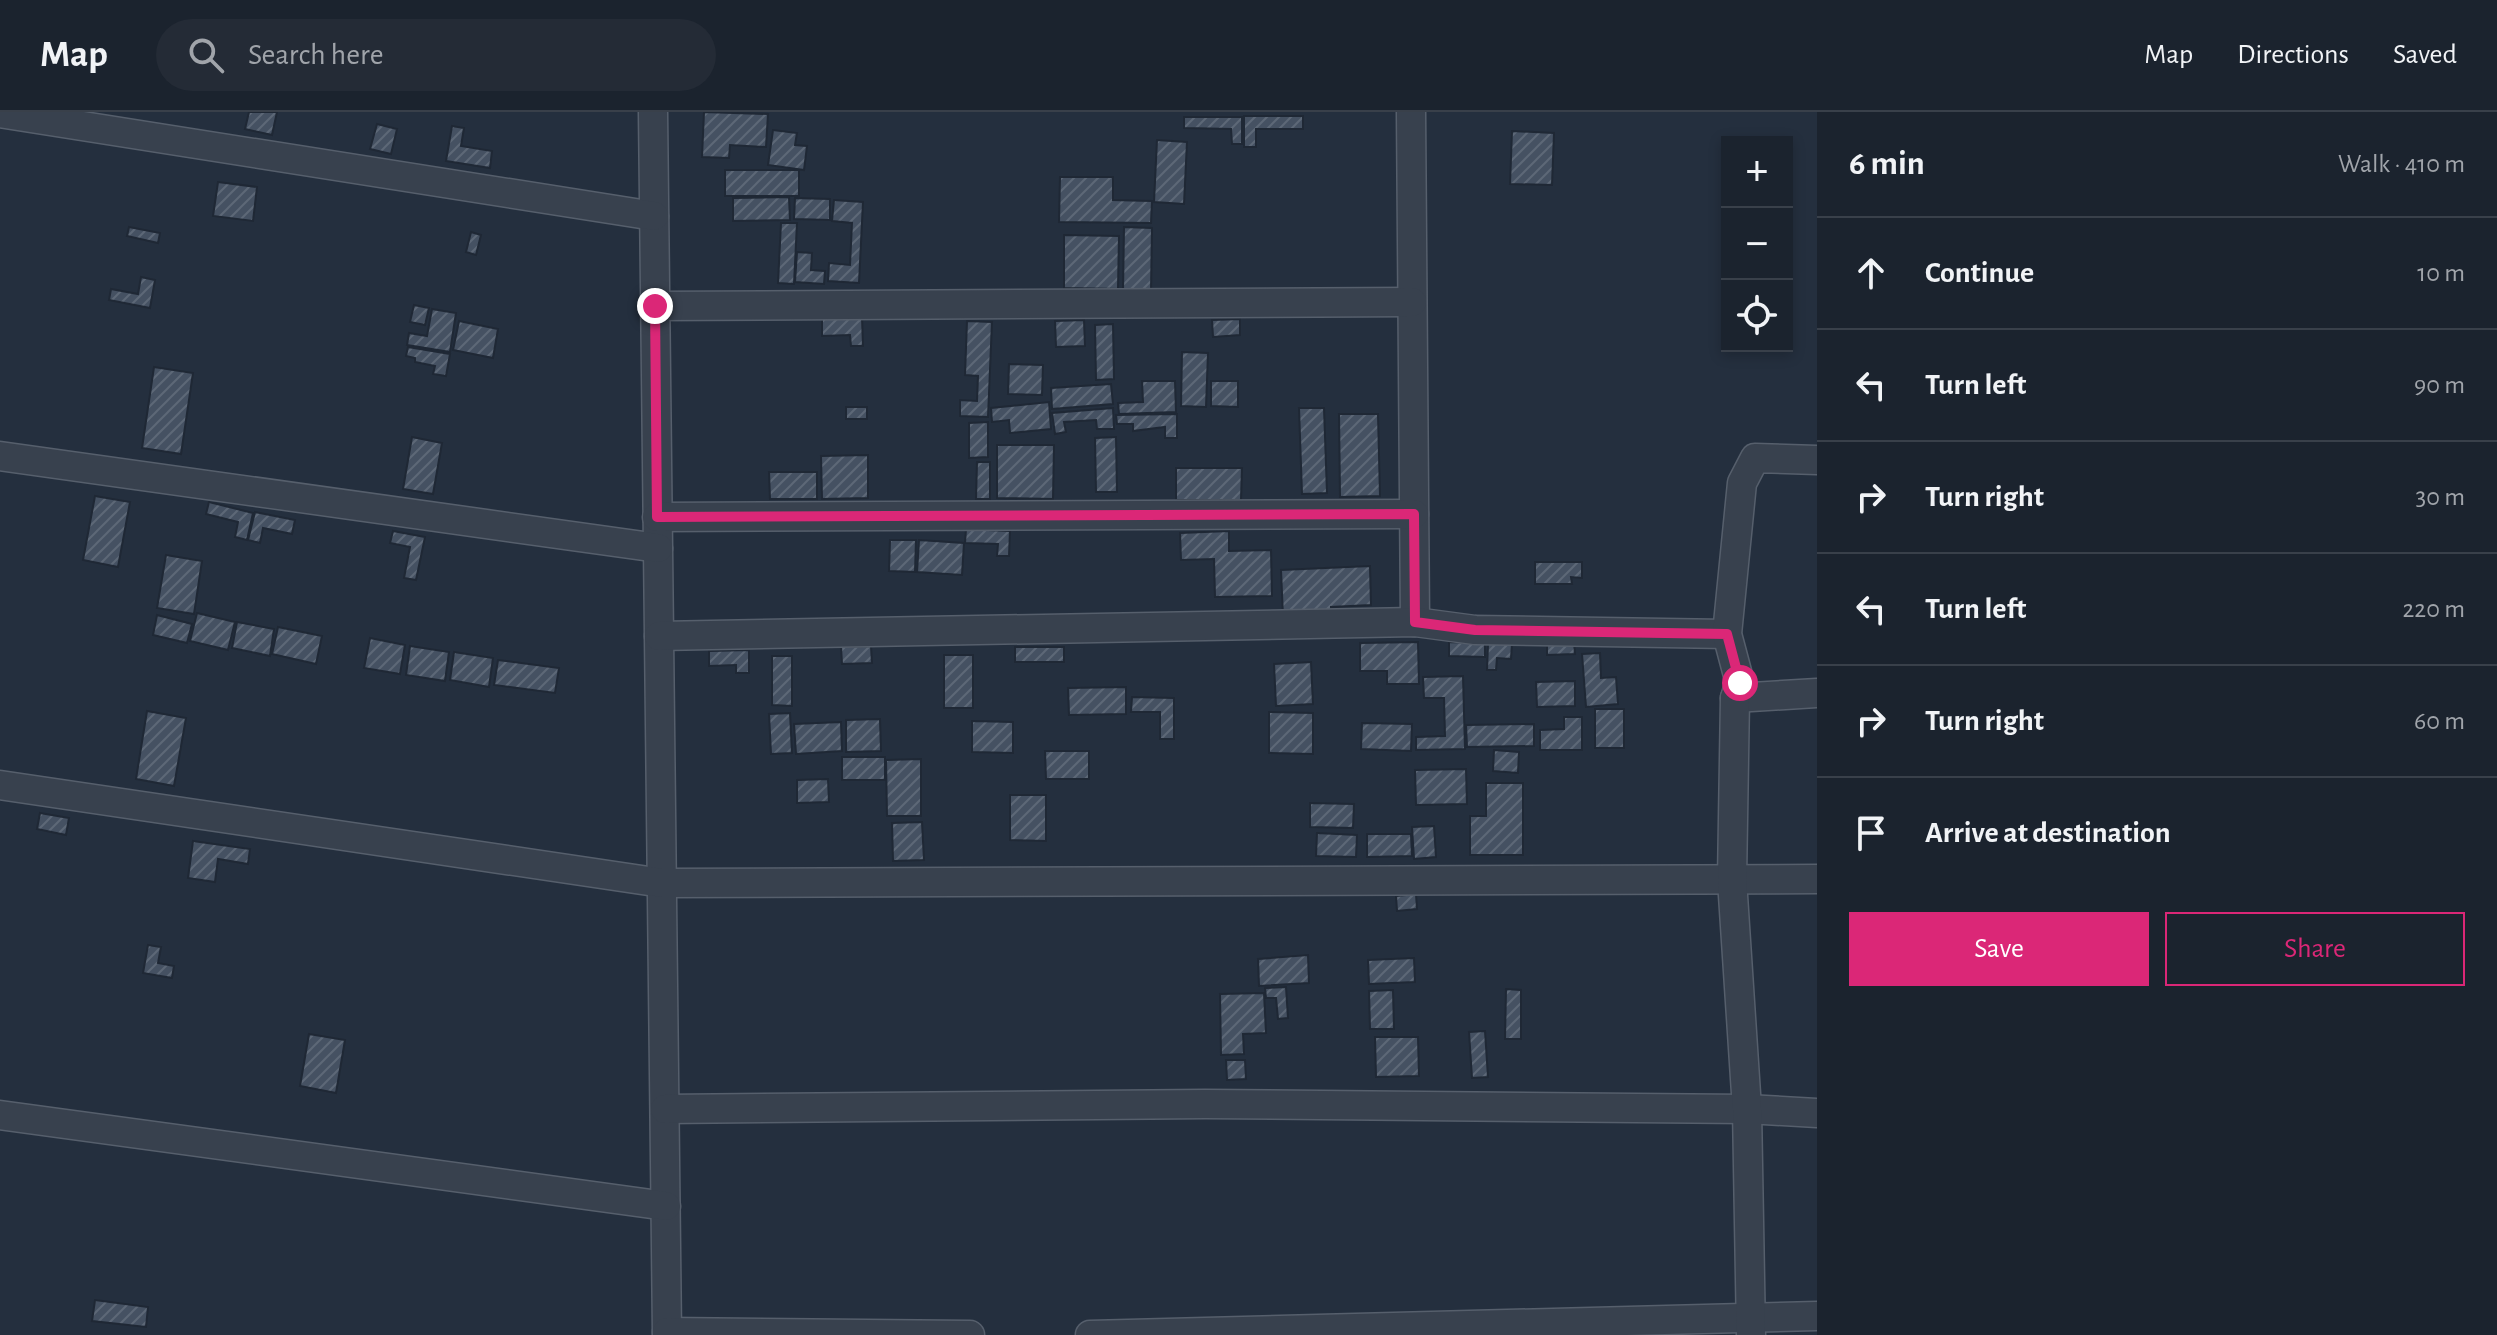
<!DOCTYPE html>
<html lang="en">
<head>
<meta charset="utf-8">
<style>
	:root { --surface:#1b232e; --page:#242b36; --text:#f1f3f6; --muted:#a0a4aa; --line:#39404a; --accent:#db2777 }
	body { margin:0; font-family:"Alegreya Sans",sans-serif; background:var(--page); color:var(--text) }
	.controls { position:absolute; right:24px; top:24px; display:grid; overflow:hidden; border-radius:0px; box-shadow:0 4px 12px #0003 }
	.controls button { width:72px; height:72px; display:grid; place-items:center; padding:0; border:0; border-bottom:2px solid var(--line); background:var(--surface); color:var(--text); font:40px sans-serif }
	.stop { position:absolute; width:24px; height:24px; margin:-18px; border:6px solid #db2777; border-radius:50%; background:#fff }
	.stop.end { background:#db2777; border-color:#fff; box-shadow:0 2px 8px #0008 }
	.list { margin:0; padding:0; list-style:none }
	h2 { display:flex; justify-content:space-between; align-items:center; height:104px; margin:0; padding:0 32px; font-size:34px }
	h2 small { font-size:26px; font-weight:400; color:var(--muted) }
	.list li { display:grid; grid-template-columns:52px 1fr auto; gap:24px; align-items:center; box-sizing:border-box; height:112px; padding:0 32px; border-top:2px solid var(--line) }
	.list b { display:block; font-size:30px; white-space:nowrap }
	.list em { font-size:26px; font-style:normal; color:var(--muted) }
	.actions { display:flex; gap:16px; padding:24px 32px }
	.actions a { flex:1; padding:18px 0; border:2px solid var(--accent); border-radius:0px; text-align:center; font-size:28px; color:var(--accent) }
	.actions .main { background:var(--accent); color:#fff }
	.icon { flex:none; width:44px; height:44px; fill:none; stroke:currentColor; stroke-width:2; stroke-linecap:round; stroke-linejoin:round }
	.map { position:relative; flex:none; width:1817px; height:1223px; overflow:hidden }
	header { display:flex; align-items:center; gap:48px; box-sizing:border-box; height:112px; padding:0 40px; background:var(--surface); border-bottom:2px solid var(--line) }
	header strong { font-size:38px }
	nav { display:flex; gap:44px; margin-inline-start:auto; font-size:28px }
	.search { width:560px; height:72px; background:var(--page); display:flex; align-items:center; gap:20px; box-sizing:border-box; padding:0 28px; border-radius:44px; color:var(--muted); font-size:30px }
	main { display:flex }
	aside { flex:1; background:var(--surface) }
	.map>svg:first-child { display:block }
</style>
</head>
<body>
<header>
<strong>Map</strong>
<div class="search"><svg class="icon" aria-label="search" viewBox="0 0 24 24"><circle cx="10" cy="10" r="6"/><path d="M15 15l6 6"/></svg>Search here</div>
<nav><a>Map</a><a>Directions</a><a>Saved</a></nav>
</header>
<main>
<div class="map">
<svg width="1817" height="1223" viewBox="0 0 1817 1223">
	<defs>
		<pattern id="building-hatch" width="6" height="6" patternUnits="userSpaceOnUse" patternTransform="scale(2)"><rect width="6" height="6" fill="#455162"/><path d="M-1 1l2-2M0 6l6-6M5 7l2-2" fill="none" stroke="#5d6877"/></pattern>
	</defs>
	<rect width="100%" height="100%" fill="#242f3e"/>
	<!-- building -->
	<g fill="url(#building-hatch)" stroke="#1f2835" stroke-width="2">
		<path d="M249,0H277L272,23L245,17Z"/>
		<path d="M704,0L768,2L766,35L730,33L729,46L702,45Z"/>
		<path d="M1244,4H1303V17H1256V35H1244Z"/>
		<path d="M1184,5H1242V32H1232L1231,17L1184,16Z"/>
		<path d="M377,12L397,17L391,42L370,37Z"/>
		<path d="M452,14L464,16L461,34L492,39L490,56L446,49Z"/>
		<path d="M773,18L797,21L795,33L807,34L804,58L768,53Z"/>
		<path d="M1512,19L1554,21L1552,73L1510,72Z"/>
		<path d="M1157,28L1187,30L1184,92L1154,90Z"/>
		<rect x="725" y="58" width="74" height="26"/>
		<path d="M1060,65H1113V88L1152,89L1151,111L1059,110Z"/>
		<path d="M218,70L257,75L253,109L213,104Z"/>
		<path d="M789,85L790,108L733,109V86Z"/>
		<path d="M795,86L830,87V108L794,107Z"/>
		<path d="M834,88L863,90L859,171L828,169L829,151L850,153L852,111L832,109Z"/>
		<path d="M781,111H797L794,172L778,171Z"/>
		<path d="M129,115L160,121L158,131L127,124Z"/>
		<path d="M1124,115L1152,116L1151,181L1123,180Z"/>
		<path d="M471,120L481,123L476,143L466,140Z"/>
		<path d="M1064,123L1119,124L1118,177L1064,176Z"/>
		<path d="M797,140L812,141L811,158L825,159L824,172L795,170Z"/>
		<path d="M141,165L155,168L150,196L109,188L111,177L138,182Z"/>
		<path d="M414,193L429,196L425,213L410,210Z"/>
		<path d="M432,197L456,201L450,240L407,233L409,221L427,224Z"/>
		<path d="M862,205L863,234H851L850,223L822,224V206Z"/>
		<path d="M1240,207V223L1213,225L1212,208Z"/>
		<path d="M1084,208L1085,234L1056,235L1055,209Z"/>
		<path d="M459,209L498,217L493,246L453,238Z"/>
		<path d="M967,209L992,210L988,305L960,304V288L977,289L978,264L965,263Z"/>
		<path d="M1113,212L1114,267L1096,268L1095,213Z"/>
		<path d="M408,235L450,242L446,264L433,262L435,254L415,250V246L406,244Z"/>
		<path d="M1182,240L1208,241L1206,295L1181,294Z"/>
		<path d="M1009,252L1043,253L1042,283L1008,282Z"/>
		<path d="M154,255L193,261L181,342L142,336Z"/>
		<path d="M1142,269H1175L1176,300L1119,302L1118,291L1143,290Z"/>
		<path d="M1211,269H1238V295L1211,294Z"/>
		<path d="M1111,272L1113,292L1052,297L1051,276Z"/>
		<path d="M1049,290L1051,317L1010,321L1009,308L992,310L991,296Z"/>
		<rect x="846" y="295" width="21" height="12"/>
		<path d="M1113,296L1114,317H1097L1096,308L1064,310L1066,320L1055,322L1052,301Z"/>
		<path d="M1299,296H1324L1327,381L1302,382Z"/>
		<path d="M1177,302V326H1165V315L1133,319V312H1117L1116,303Z"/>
		<path d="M1339,302H1378L1380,384L1340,385Z"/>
		<path d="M988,310V345L969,346V311Z"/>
		<path d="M412,325L442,331L433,382L403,377Z"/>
		<path d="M1116,325L1117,380H1096L1095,326Z"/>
		<path d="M997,333H1054L1053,387L997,386Z"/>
		<path d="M868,343V386L822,387L821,344Z"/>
		<path d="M977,350H990V387H976Z"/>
		<path d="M1176,356H1242L1241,388H1176Z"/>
		<path d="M769,360H817V387H770Z"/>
		<path d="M95,384L130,390L118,455L83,448Z"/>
		<path d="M209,390L253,401L247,428L235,425L238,410L206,402Z"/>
		<path d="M255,400L295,408L292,422L263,416L260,431L248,428Z"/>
		<path d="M966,417L1010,419L1009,444H997L998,432L965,431Z"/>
		<path d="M393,419L425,425L416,468L404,466L410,435L390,431Z"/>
		<path d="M1229,419V439L1271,438L1272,484L1215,485L1214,447L1181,448L1180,421Z"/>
		<path d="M890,428H916L915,460L889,459Z"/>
		<path d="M919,428L964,431L962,463L917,460Z"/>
		<path d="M166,443L202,449L194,502L157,496Z"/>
		<path d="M1535,450H1582V466L1571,465L1572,472H1535Z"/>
		<path d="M1370,454L1371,493L1331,495V504L1283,505L1281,458Z"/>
		<path d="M197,501L235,510L228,538L190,529Z"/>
		<path d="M157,503L192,512L187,531L153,523Z"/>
		<path d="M237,510L274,517L270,544L232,536Z"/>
		<path d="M278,515L322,524L316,552L272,542Z"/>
		<path d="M370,526L405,533L400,562L364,556Z"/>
		<path d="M1418,530L1419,572H1387V559H1360V531Z"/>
		<path d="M1449,530L1485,531V545L1449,544Z"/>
		<path d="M1574,530L1575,542L1547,543V531Z"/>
		<path d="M1488,532H1512L1511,547L1497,546L1496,558H1487Z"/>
		<path d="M410,534L449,540L445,569L406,563Z"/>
		<path d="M871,534L872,551L842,552L841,535Z"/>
		<rect x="1015" y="535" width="49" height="15"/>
		<path d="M749,538V561H736V553L709,554V539Z"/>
		<path d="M454,540L493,546L489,575L450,568Z"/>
		<path d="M1600,541L1601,566L1616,565L1618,592L1586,595L1582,542Z"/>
		<rect x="944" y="543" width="29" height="53"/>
		<path d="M772,544H792V594L772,593Z"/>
		<path d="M498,548L559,556L555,581L494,573Z"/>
		<path d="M1311,550L1313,592L1276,594L1274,552Z"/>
		<path d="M1463,564L1465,637L1416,638V625L1445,624L1444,586H1424L1423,565Z"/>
		<path d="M1575,569V594L1537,595L1536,570Z"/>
		<path d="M1126,575V602L1069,603L1068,576Z"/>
		<path d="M1132,585L1174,586V627H1160V600H1131Z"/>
		<rect x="1595" y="597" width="29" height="39"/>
		<path d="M147,599L186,606L174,674L136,667Z"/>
		<path d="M1269,600L1313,601V642L1269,641Z"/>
		<path d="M790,601L792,641L771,642L769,602Z"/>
		<path d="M1564,605H1582V638H1540V618L1564,617Z"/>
		<path d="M880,607L881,639L846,640V608Z"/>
		<path d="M972,609L1013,610V641L972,640Z"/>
		<path d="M841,610L842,639L796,642L794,612Z"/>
		<path d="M1362,611L1412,612L1411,639L1361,637Z"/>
		<path d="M1534,612V634L1467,635L1466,613Z"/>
		<path d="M1494,638L1519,640L1518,661L1493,659Z"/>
		<path d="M1045,639H1089V667H1046Z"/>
		<rect x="842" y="645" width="43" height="23"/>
		<path d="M921,647V704H887L886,648Z"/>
		<path d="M1466,657L1467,692L1416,693L1415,658Z"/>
		<path d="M828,667L829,690L797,691V668Z"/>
		<path d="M1486,671H1523V743H1470V704H1486Z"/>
		<path d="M1010,683H1046V729L1010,728Z"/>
		<path d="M1310,691L1354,692L1353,716L1310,715Z"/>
		<path d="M40,701L69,706L66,723L37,717Z"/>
		<path d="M922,710L924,748L893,749L892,711Z"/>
		<path d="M1434,714L1436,745L1414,747L1412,715Z"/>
		<path d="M1317,721L1357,723L1356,745L1316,744Z"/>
		<path d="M1367,722H1411L1412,744L1367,745Z"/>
		<path d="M193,729L250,737L248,752L218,747L215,770L188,766Z"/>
		<path d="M1416,782L1417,797L1397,799L1396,784Z"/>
		<path d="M148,833L161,835L158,851L174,854L172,866L143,861Z"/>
		<path d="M1308,843L1309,871L1259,874L1258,847Z"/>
		<path d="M1414,846L1415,870L1369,872L1368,848Z"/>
		<path d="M1286,875L1288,906L1278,907L1276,886H1266L1265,876Z"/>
		<path d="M1506,877L1521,878V927H1505Z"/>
		<path d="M1393,878L1394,917H1370L1369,879Z"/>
		<path d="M1264,881L1266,921L1243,922L1244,942L1221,943L1220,882Z"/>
		<path d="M1485,919L1488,965L1472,966L1469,920Z"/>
		<path d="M309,922L345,928L336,981L300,974Z"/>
		<path d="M1375,925H1418L1419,964L1376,965Z"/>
		<path d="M1226,948H1245L1246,967L1227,968Z"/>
		<path d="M95,1188L148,1195L146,1215L92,1209Z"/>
	</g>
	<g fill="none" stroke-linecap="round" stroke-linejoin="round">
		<defs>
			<g id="street">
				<path d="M653,0L667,1223"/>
				<path d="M1411,0L1415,510"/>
				<path d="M0,1L654,104"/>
				<path d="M655,194L1412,190"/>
				<path d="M0,344L658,436"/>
				<path d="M657,405L1414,402"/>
				<path d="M659,524L1415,510L1475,518L1727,522"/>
				<path d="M1735,586L1817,581"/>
				<path d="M0,673L662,771L1817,767"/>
				<path d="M665,997L1205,992L1747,997L1817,1001"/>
				<path d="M0,1003L666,1094"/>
				<path d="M667,1220L970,1223"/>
				<path d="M1090,1223L1817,1204"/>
				<path d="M1751,1223L1747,997L1732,768L1735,586L1740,571L1727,522L1742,371L1755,346L1817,348"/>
			</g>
		</defs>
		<!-- street casing -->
		<use href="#street" stroke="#565f6c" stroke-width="31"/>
		<!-- street -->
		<use href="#street" stroke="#38414e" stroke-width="28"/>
	</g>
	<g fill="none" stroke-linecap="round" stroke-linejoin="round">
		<!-- route -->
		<path stroke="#db2777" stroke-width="10" d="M655,194L657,405L1414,402L1415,510L1475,518L1727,522L1740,571"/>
	</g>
</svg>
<div class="controls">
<button>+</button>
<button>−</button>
<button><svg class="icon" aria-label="locate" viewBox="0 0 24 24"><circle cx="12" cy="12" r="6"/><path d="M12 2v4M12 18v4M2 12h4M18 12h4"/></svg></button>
</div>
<div class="stop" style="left:1740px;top:571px"></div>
<div class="stop end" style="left:655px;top:194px"></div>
</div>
<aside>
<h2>6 min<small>Walk · 410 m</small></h2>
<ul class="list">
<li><svg class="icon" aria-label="ahead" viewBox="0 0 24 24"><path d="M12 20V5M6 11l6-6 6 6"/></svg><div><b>Continue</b></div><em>10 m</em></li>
<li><svg class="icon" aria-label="left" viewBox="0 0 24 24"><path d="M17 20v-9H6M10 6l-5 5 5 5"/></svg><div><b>Turn left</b></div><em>90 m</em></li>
<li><svg class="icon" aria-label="right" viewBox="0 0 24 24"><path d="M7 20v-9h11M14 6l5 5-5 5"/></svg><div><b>Turn right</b></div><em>30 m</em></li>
<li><svg class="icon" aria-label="left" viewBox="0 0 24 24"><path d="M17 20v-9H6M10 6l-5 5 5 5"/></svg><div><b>Turn left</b></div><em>220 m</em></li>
<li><svg class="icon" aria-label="right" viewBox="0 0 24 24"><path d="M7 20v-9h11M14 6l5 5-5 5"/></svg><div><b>Turn right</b></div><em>60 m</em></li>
<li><svg class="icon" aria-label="arrive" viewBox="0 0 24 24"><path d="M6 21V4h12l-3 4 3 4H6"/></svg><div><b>Arrive at destination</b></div></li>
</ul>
<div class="actions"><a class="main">Save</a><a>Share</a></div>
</aside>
</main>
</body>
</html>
